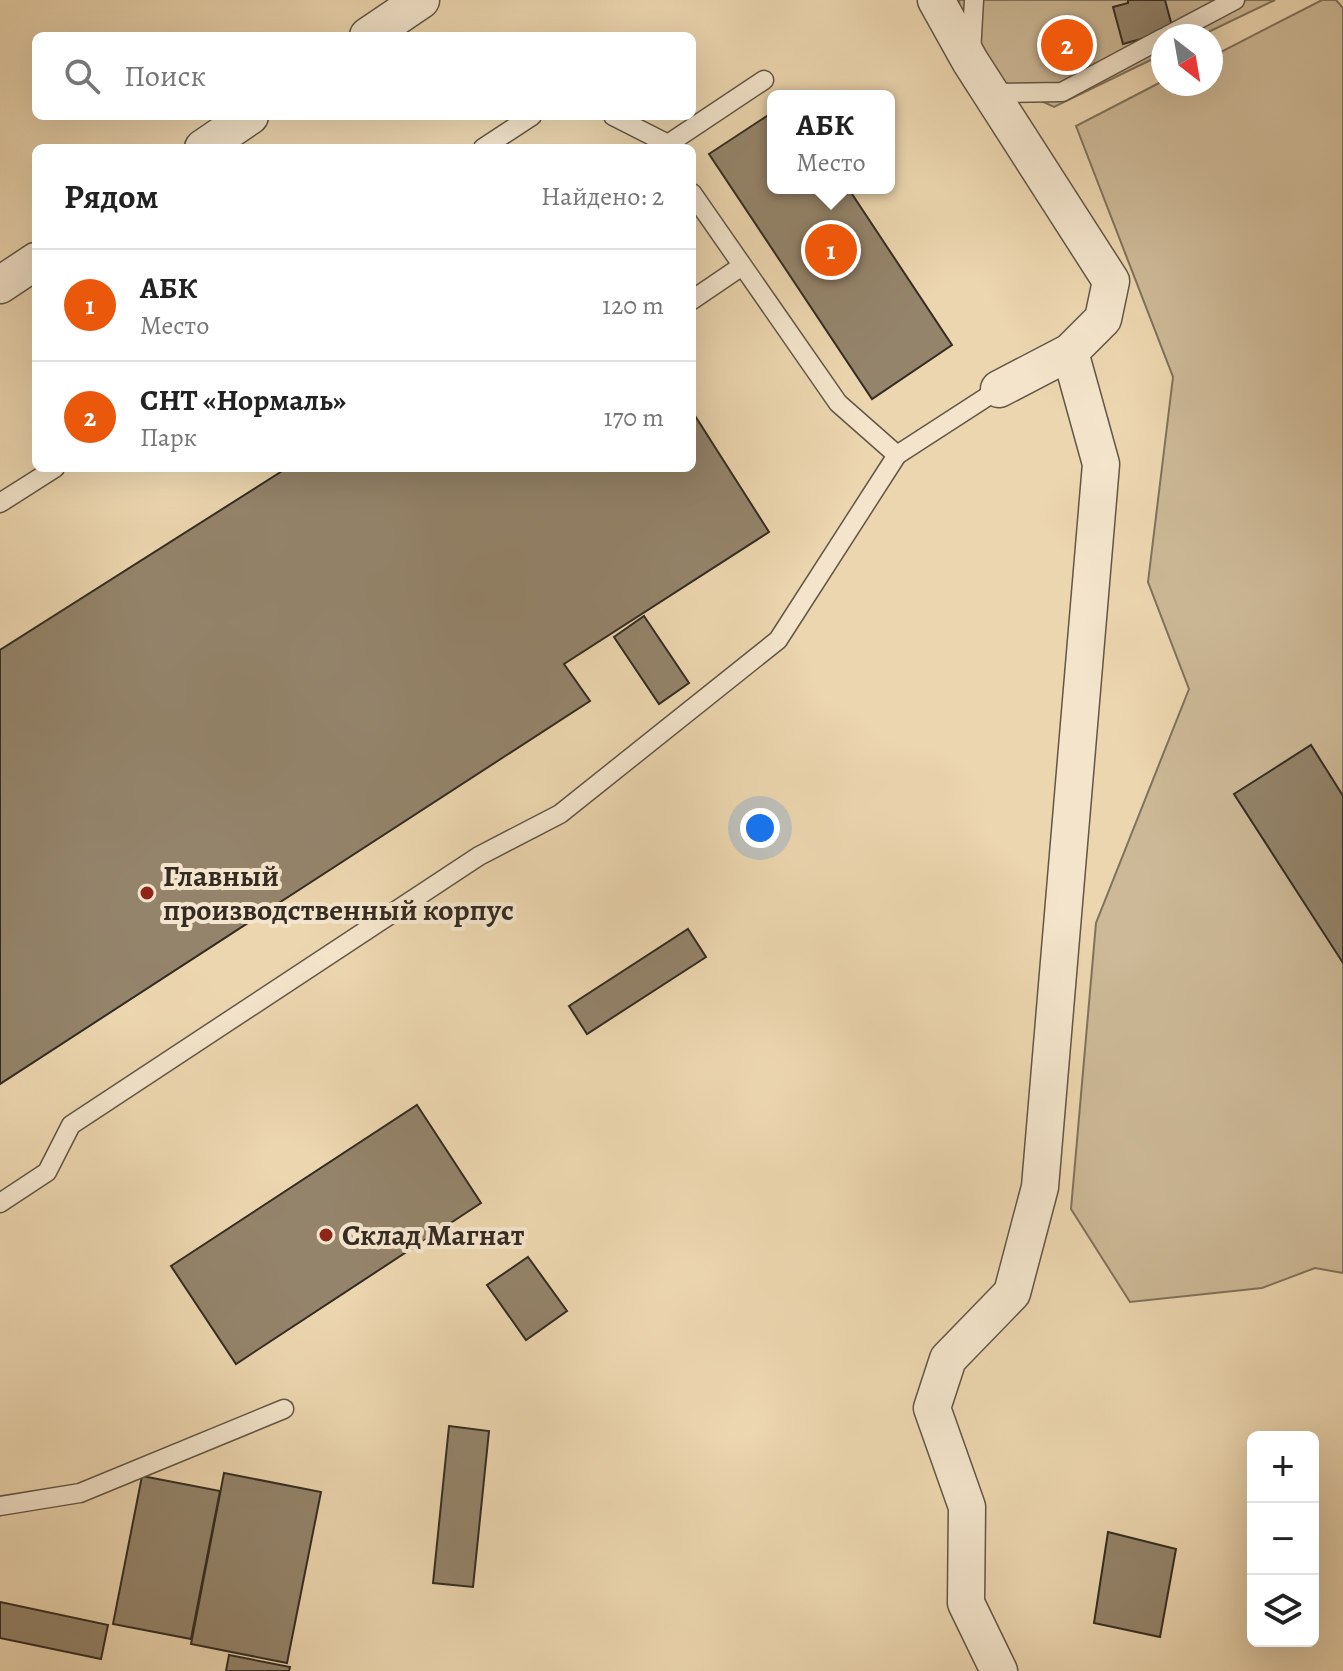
<!DOCTYPE html>
<html lang="ru">
<head>
<meta charset="utf-8">
<style>
	:root { --surface:#fff; --page:#f6f6f6; --text:#222; --muted:#767676; --line:#e0e0e0; --accent:#ea580c }
	body { margin:0; font-family:Alegreya,serif; background:var(--page); color:var(--text) }
	.controls { position:absolute; right:24px; bottom:24px; display:grid; overflow:hidden; border-radius:12px; box-shadow:0 8px 32px #0002 }
	.controls button { width:72px; height:72px; display:grid; place-items:center; padding:0; border:0; border-bottom:2px solid var(--line); background:var(--surface); color:var(--text); font:40px sans-serif }
	.compass { position:absolute; left:1151px; top:24px; width:72px; height:72px; border-radius:50%; background:var(--surface); box-shadow:0 8px 32px #0002; rotate:149deg }
	.you { position:absolute; left:760px; top:828px; width:28px; height:28px; margin:-20px; border:6px solid #fff; border-radius:50%; background:#1a73e8; box-shadow:0 0 0 12px #1a73e833 }
	.badge { display:grid; place-items:center; width:52px; height:52px; border-radius:50%; background:var(--accent); color:#fff; font-size:26px; font-weight:700 }
	.pin { position:absolute; translate:-50% -50%; border:4px solid #fff; box-shadow:0 2px 8px #0006 }
	.popup { position:absolute; left:767px; top:90px; width:128px; height:104px; box-sizing:border-box; display:grid; place-content:center; border-radius:12px; background:var(--surface); filter:drop-shadow(0 2px 6px #0005); font-size:26px; white-space:nowrap; color:var(--muted) }
	.popup b { font-size:30px; color:var(--text) }
	.popup::after { content:''; position:absolute; left:50%; top:100%; margin-left:-16px; border:16px solid transparent; border-top-color:var(--surface) }
	.list { margin:0; padding:0; list-style:none }
	h2 { display:flex; justify-content:space-between; align-items:center; height:104px; margin:0; padding:0 32px; font-size:34px }
	h2 small { font-size:26px; font-weight:400; color:var(--muted) }
	.list li { display:grid; grid-template-columns:52px 1fr auto; gap:24px; align-items:center; box-sizing:border-box; height:112px; padding:0 32px; border-top:2px solid var(--line) }
	.list b { display:block; font-size:30px; white-space:nowrap }
	.list p { margin:0; font-size:26px; white-space:nowrap; color:var(--muted) }
	.list em { font-size:26px; font-style:normal; color:var(--muted) }
	.icon { flex:none; width:44px; height:44px; fill:none; stroke:currentColor; stroke-width:2; stroke-linecap:round; stroke-linejoin:round }
	.map { position:relative; flex:none; width:1343px; height:1671px; overflow:hidden }
	.search { position:absolute; background:var(--surface); box-shadow:0 8px 32px #0002; left:32px; top:32px; width:664px; height:88px; display:flex; align-items:center; gap:20px; box-sizing:border-box; padding:0 28px; border-radius:12px; color:var(--muted); font-size:30px }
	.panel { position:absolute; background:var(--surface); box-shadow:0 8px 32px #0002; left:32px; top:144px; width:664px; height:328px; border-radius:12px }
	.map>svg:first-child { display:block }
</style>
</head>
<body>
<div class="map">
<svg width="1343" height="1671" viewBox="0 0 1343 1671">
	<rect width="100%" height="100%" fill="#ecd6af"/>
	<filter id="stains"><feTurbulence type="fractalNoise" baseFrequency=".0025" numOctaves="4"/><feColorMatrix values="0 0 0 0 .2 0 0 0 0 .09 0 0 0 0 .02 0 0 0 .5 -.17"/></filter>
	<radialGradient id="worn" r=".72"><stop offset=".6" stop-color="#630" stop-opacity="0"/><stop offset="1" stop-color="#630" stop-opacity=".3"/></radialGradient>
	<!-- green -->
	<g fill="#cdb997" stroke="#80725c" stroke-width="2">
		<path d="M959,0H1275L1200,36H1163V54L1054,107L998,81L962,33Z"/>
		<path d="M1322,0H1336L1343,8V1273L1315,1268L1262,1288L1130,1302L1071,1209L1096,923L1189,689L1148,582L1173,377L1076,126L1163,81V84H1211V57Z"/>
	</g>
	<!-- building -->
	<g fill="#94846b" stroke="#342c22" stroke-width="2">
		<path d="M1128,0H1165L1173,30L1123,44L1113,7L1128,3Z"/>
		<path d="M773,112V188H848L952,345L872,399L709,154Z"/>
		<path d="M692,411L769,532L564,664L590,701L0,1084V650L287,468H692Z"/>
		<path d="M644,616L689,683L659,704L614,637Z"/>
		<path d="M1311,745L1343,796V963L1234,794Z"/>
		<path d="M688,929L706,957L587,1034L569,1006Z"/>
		<path d="M417,1105L481,1203L236,1364L171,1266Z"/>
		<path d="M528,1257L567,1311L526,1340L487,1285Z"/>
		<path d="M449,1426L489,1431L473,1587L433,1583Z"/>
		<path d="M224,1473L321,1492L287,1663L191,1644Z"/>
		<path d="M142,1476L220,1491L191,1639L113,1624Z"/>
		<path d="M1108,1532L1176,1549L1160,1637L1094,1623Z"/>
		<path d="M0,1602L108,1625L101,1659L0,1638Z"/>
		<path d="M229,1655L290,1667L289,1671H226Z"/>
	</g>
	<g fill="none" stroke-linecap="round" stroke-linejoin="round">
		<defs>
			<g id="lane">
				<path d="M1167,36L1235,0"/>
				<path d="M971,53L974,0"/>
				<path d="M993,93L1062,92L1163,38"/>
				<path d="M613,116L668,144L764,80"/>
				<path d="M483,148L532,116"/>
				<path d="M692,193L838,403L897,455"/>
				<path d="M692,300L742,266"/>
				<path d="M0,503L55,468"/>
				<path d="M0,1203L47,1172L71,1125L479,856L560,814L778,640L897,455L999,389"/>
				<path d="M0,1506L80,1493L284,1409"/>
			</g>
			<g id="street">
				<path d="M936,0L970,61L1111,281L1103,319L1070,352L999,389"/>
				<path d="M368,36L421,0"/>
				<path d="M203,148L250,116"/>
				<path d="M0,285L36,261"/>
				<path d="M999,1671L966,1603L967,1507L932,1408L948,1359L1012,1293L1040,1187L1101,464L1070,352"/>
			</g>
		</defs>
		<!-- lane casing -->
		<use href="#lane" stroke="#625645" stroke-width="21"/>
		<!-- street casing -->
		<use href="#street" stroke="#625645" stroke-width="39"/>
		<!-- lane -->
		<use href="#lane" stroke="#f3e4cb" stroke-width="18"/>
		<!-- street -->
		<use href="#street" stroke="#f3e4cb" stroke-width="36"/>
	</g>
	<!-- markers -->
	<g fill="#8f2418" stroke="#f3e4cb" stroke-width="3">
		<circle cx="147" cy="893" r="8"/>
		<circle cx="326" cy="1235" r="8"/>
	</g>
	<g text-anchor="middle" stroke-width="8" stroke-linejoin="round" paint-order="stroke">
		<!-- poi labels -->
		<g font-size="30" font-weight="bold" fill="#342c22" stroke="#f3e4cb" text-anchor="start">
			<text x="163" y="886">Главный<tspan x="163" dy="34">производственный корпус</tspan></text>
			<text x="342" y="1245">Склад Магнат</text>
		</g>
	</g>
	<rect width="100%" height="100%" filter="url(#stains)"/>
	<rect width="100%" height="100%" fill="url(#worn)"/>
</svg>
<div class="controls">
<button>+</button>
<button>−</button>
<button><svg class="icon" aria-label="layers" viewBox="0 0 24 24"><path d="M12 4l9 5-9 5-9-5zM3 14l9 5 9-5"/></svg></button>
</div>
<svg class="compass" viewBox="-18 -18 36 36"><path d="M0-13l5 13h-10z" fill="#e53935"/><path d="M0 13l5-13h-10z" fill="#767676"/></svg>
<div class="you"></div>
<div class="pin badge" style="left:831px;top:250px">1</div>
<div class="popup"><b>АБК</b>Место</div>
<div class="pin badge" style="left:1067px;top:45px">2</div>
<div class="search"><svg class="icon" aria-label="search" viewBox="0 0 24 24"><circle cx="10" cy="10" r="6"/><path d="M15 15l6 6"/></svg>Поиск</div>
<section class="panel">
<h2>Рядом<small>Найдено: 2</small></h2>
<ul class="list">
<li><span class="badge">1</span><div><b>АБК</b><p>Место</p></div><em>120 m</em></li>
<li><span class="badge">2</span><div><b>СНТ «Нормаль»</b><p>Парк</p></div><em>170 m</em></li>
</ul>
</section>
</div>
</body>
</html>
